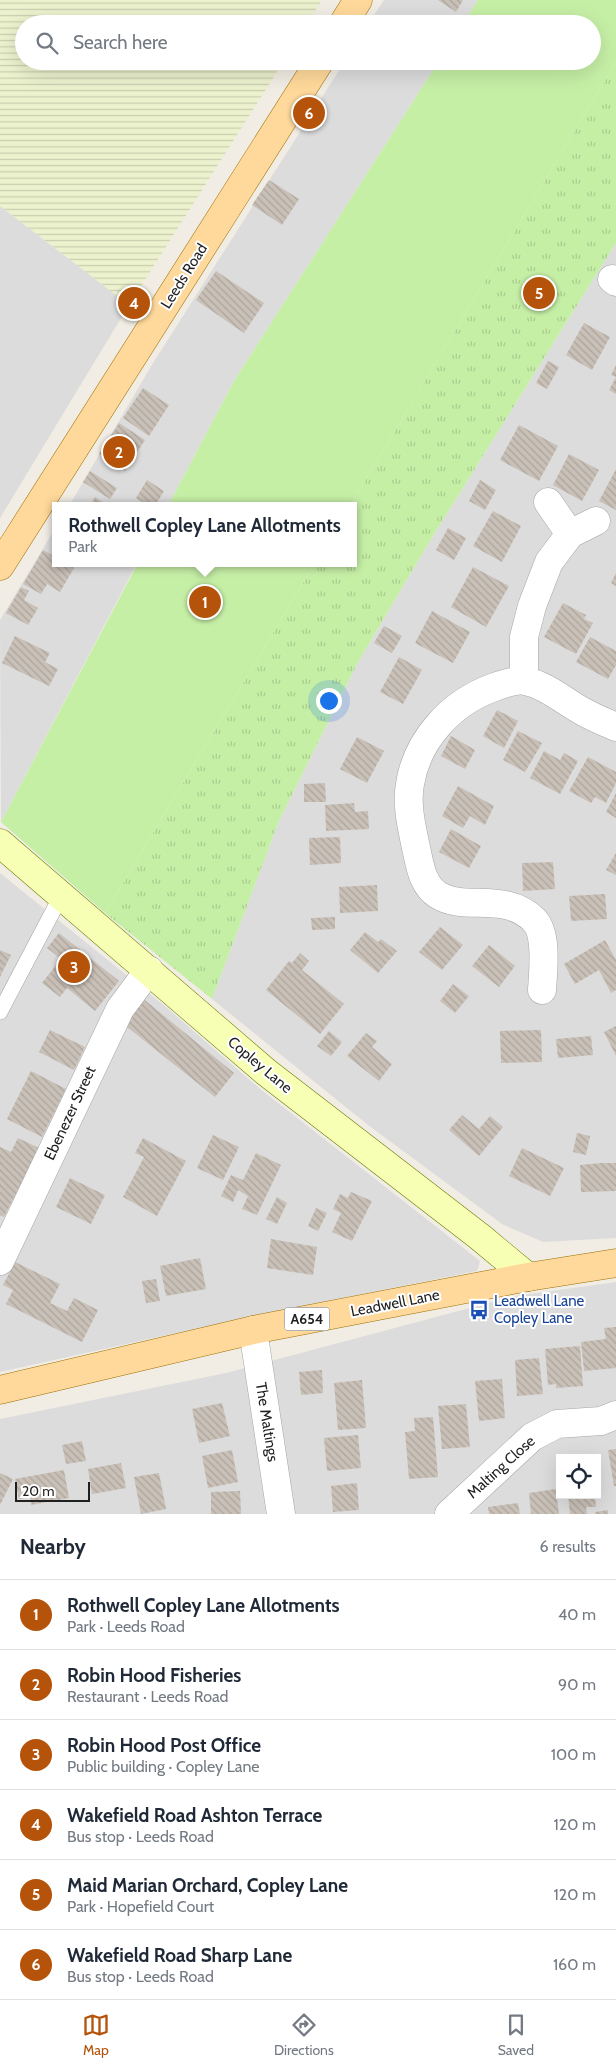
<!DOCTYPE html>
<html lang="en">
<head>
<meta charset="utf-8">
<style>
	:root { --surface:#fff; --page:#f6f6f7; --text:#1f2937; --muted:#747a83; --line:#e0e1e3; --accent:#b45309 }
	body { margin:0; font-family:Cabin,sans-serif; background:var(--page); color:var(--text) }
	.controls { position:absolute; right:15px; bottom:15px; display:grid; overflow:hidden; border-radius:0px; box-shadow:0 5px 20px #0002 }
	.controls button { width:45px; height:45px; display:grid; place-items:center; padding:0; border:0; border-bottom:1px solid var(--line); background:var(--surface); color:var(--text); font:25px sans-serif }
	.scale { position:absolute; left:15px; bottom:12px; width:75px; box-sizing:border-box; padding-left:5px; border:2px solid #1f1f1f; border-top:0; font-size:14px; line-height:18px; white-space:nowrap; color:#1f1f1f; -webkit-text-stroke:4px #fff; paint-order:stroke }
	.you { position:absolute; left:328px; top:700px; width:18px; height:18px; margin:-12px; border:4px solid #fff; border-radius:50%; background:#1a73e8; box-shadow:0 0 0 8px #1a73e833 }
	.badge { display:grid; place-items:center; width:32px; height:32px; border-radius:50%; background:var(--accent); color:#fff; font-size:16px; font-weight:700 }
	.pin { position:absolute; translate:-50% -50%; border:2px solid #fff; box-shadow:0 1px 5px #0006 }
	.popup { position:absolute; left:52px; top:502px; width:305px; height:65px; box-sizing:border-box; display:grid; place-content:center; border-radius:0px; background:var(--surface); filter:drop-shadow(0 1px 4px #0005); font-size:16px; white-space:nowrap; color:var(--muted) }
	.popup b { font-size:19px; color:var(--text) }
	.popup::after { content:''; position:absolute; left:50%; top:100%; margin-left:-10px; border:10px solid transparent; border-top-color:var(--surface) }
	.list { margin:0; padding:0; list-style:none }
	h2 { display:flex; justify-content:space-between; align-items:center; height:65px; margin:0; padding:0 20px; font-size:21px }
	h2 small { font-size:16px; font-weight:400; color:var(--muted) }
	.list li { display:grid; grid-template-columns:32px 1fr auto; gap:15px; align-items:center; box-sizing:border-box; height:70px; padding:0 20px; border-top:1px solid var(--line) }
	.list b { display:block; font-size:19px; white-space:nowrap }
	.list p { margin:0; font-size:16px; white-space:nowrap; color:var(--muted) }
	.list em { font-size:16px; font-style:normal; color:var(--muted) }
	.icon { flex:none; width:28px; height:28px; fill:none; stroke:currentColor; stroke-width:2; stroke-linecap:round; stroke-linejoin:round }
	.map { position:relative; flex:none; width:616px; height:1514px; overflow:hidden }
	.search { position:absolute; background:var(--surface); box-shadow:0 5px 20px #0002; left:15px; right:15px; top:15px; height:55px; display:flex; align-items:center; gap:12px; box-sizing:border-box; padding:0 18px; border-radius:28px; color:var(--muted); font-size:19px }
	.sheet { height:485px; background:var(--surface) }
	nav { display:flex; justify-content:space-around; align-items:center; box-sizing:border-box; height:70px; border-top:1px solid var(--line); background:var(--surface); font-size:14px; color:var(--muted) }
	nav a { display:grid; justify-items:center; gap:2px }
	nav .on { color:var(--accent) }
	.map>svg:first-child { display:block }
</style>
</head>
<body>
<div class="map">
<svg width="616" height="1514" viewBox="0 0 616 1514">
	<defs>
		<pattern id="farmland-rules" width="6" height="5" patternUnits="userSpaceOnUse" patternTransform="scale(1.25)"><rect width="6" height="5" fill="#ecf1ce"/><path d="M0 2.5h6" fill="none" stroke="#caceb0"/></pattern>
		<pattern id="grass-tufts" width="24" height="20" patternUnits="userSpaceOnUse" patternTransform="scale(1.25)"><rect width="24" height="20" fill="#c6efa6"/><path d="M3 7l-1-3M5 7V3M7 7l1-3M15 17l-1-3M17 17v-4M19 17l1-3" fill="none" stroke="#aacc8e"/></pattern>
		<pattern id="building-back-hatch" width="6" height="6" patternUnits="userSpaceOnUse" patternTransform="scale(1.25)"><rect width="6" height="6" fill="#c9c0b7"/><path d="M-1 5l2 2M0 0l6 6M5-1l2 2" fill="none" stroke="#aca59d"/></pattern>
	</defs>
	<rect width="100%" height="100%" fill="#f1ede4"/>
	<!-- residential -->
	<g fill="#dddcdc" fill-rule="evenodd">
		<path d="M384,0H478L463,24H368Z"/>
		<path d="M345,61H439L234,381L168,506H69L153,363Z"/>
		<path d="M0,206L129,305L0,518Z"/>
		<path d="M616,243V1238L543,1242L502,1224L368,1125L212,999L279,821L357,664L431,539Z"/>
		<path d="M56,527V563H137L1,822L0,620Z"/>
		<path d="M0,873L166,1007L259,1088L480,1261L477,1271L262,1314L0,1372Z"/>
		<path d="M616,1282V1514H0V1419L226,1373L515,1296ZM560,1458H597V1495H560Z"/>
	</g>
	<!-- farmland -->
	<path fill="url(#farmland-rules)" d="M0,0H322L307,24H24V61H284L129,305L0,206Z"/>
	<!-- grass -->
	<path fill="url(#grass-tufts)" d="M616,62V243L431,539L357,664L279,821L212,999L105,913L315,563H354V506H350Z"/>
	<!-- garden -->
	<g fill="#c6efa6">
		<path d="M478,0H616V62L350,506H168L234,381L439,61H592V24H463Z"/>
		<path d="M138,563H315L105,913L1,822Z"/>
	</g>
	<!-- building -->
	<g fill="url(#building-back-hatch)">
		<path d="M438,0H463L456,12Z"/>
		<path d="M269,180L299,199L282,225L252,205Z"/>
		<path d="M216,271L264,303L244,333L196,300Z"/>
		<path d="M584,323L610,337L592,370L566,355Z"/>
		<path d="M548,361L559,367L547,389L536,383Z"/>
		<path d="M616,365V394L609,390L616,377L611,375Z"/>
		<path d="M143,388L169,405L149,436L123,418Z"/>
		<path d="M119,423L145,440L125,471L99,454Z"/>
		<path d="M519,425L558,446L539,481L500,460Z"/>
		<path d="M569,454L599,470L582,501L553,485Z"/>
		<path d="M616,469V510L599,501Z"/>
		<path d="M90,471L117,488L110,499L83,482Z"/>
		<path d="M147,480L164,491L155,506H148L136,498Z"/>
		<path d="M480,480L496,490L485,510L469,501Z"/>
		<path d="M95,497L109,506H90Z"/>
		<path d="M493,511L521,526L502,562L473,546Z"/>
		<path d="M448,528L466,538L454,560L436,550Z"/>
		<path d="M43,550L56,557V563H66L74,568L60,592L47,584L41,594L23,584Z"/>
		<path d="M473,567L509,586L486,627L451,607Z"/>
		<path d="M616,573V586L611,583Z"/>
		<path d="M21,587L29,591L24,600L38,608L28,625L6,613Z"/>
		<path d="M563,603L586,615L584,619L593,623L576,654L544,637Z"/>
		<path d="M432,611L470,632L453,663L415,643Z"/>
		<path d="M384,626L402,636L392,653L374,643Z"/>
		<path d="M15,636L50,653L45,662L58,669L49,686L2,663Z"/>
		<path d="M590,637L616,651V665L608,679L576,662Z"/>
		<path d="M399,657L422,670L403,704L380,692Z"/>
		<path d="M497,710L518,721L504,748L483,736Z"/>
		<path d="M518,731L542,743L525,772L503,760Z"/>
		<path d="M451,736L475,750L465,769L441,756Z"/>
		<path d="M357,737L384,751L367,783L340,769Z"/>
		<path d="M544,751L560,760L564,753L578,761L560,794L530,778Z"/>
		<path d="M588,757L616,772V783L606,803L595,797L591,803L569,791Z"/>
		<path d="M325,783L326,802H304V784Z"/>
		<path d="M458,786L494,806L485,825L470,816L463,828L442,816Z"/>
		<path d="M616,793V818L606,812Z"/>
		<path d="M354,803L355,812L368,811L369,829L326,831L325,805Z"/>
		<path d="M451,829L481,846L469,868L439,852Z"/>
		<path d="M340,837L341,863L310,865L309,838Z"/>
		<path d="M616,853V875L606,870Z"/>
		<path d="M553,862L555,889L523,891L522,863Z"/>
		<path d="M377,885L378,911L340,913L339,887Z"/>
		<path d="M605,894L607,919L571,921L569,896Z"/>
		<path d="M335,917V929L312,930L311,918Z"/>
		<path d="M440,927L463,945L442,970L419,952Z"/>
		<path d="M365,932L378,942L381,939L397,951L378,973L350,950Z"/>
		<path d="M59,933L119,981L95,1011L67,988L60,997L42,983L61,959L47,948Z"/>
		<path d="M605,940L616,960V990L611,993L599,970L575,984L564,964Z"/>
		<path d="M489,945L515,966L499,987L472,966Z"/>
		<path d="M0,950L11,955L0,977Z"/>
		<path d="M300,953L309,961L302,970L344,1004L320,1034L266,990L289,961L292,963Z"/>
		<path d="M453,984L469,996L455,1013L440,1001Z"/>
		<path d="M141,997L234,1073L215,1097L121,1022Z"/>
		<path d="M616,1026V1056L604,1032Z"/>
		<path d="M50,1030L85,1047L74,1070L39,1052Z"/>
		<path d="M541,1030L542,1062L501,1063L500,1031Z"/>
		<path d="M329,1031L342,1042L331,1056L317,1046Z"/>
		<path d="M366,1033L377,1041L372,1047L392,1064L379,1081L347,1056Z"/>
		<path d="M591,1036L593,1055L558,1058L556,1039Z"/>
		<path d="M31,1071L66,1089L42,1137L7,1119Z"/>
		<path d="M462,1115L479,1129L490,1116L503,1127L479,1156L449,1130Z"/>
		<path d="M577,1133L590,1136L586,1155L573,1152Z"/>
		<path d="M213,1135L239,1147L223,1180L197,1168Z"/>
		<path d="M18,1138L39,1148L4,1217L0,1215V1147L11,1152Z"/>
		<path d="M143,1138L186,1161L157,1216L123,1197L144,1157L135,1153Z"/>
		<path d="M522,1148L564,1168L550,1196L509,1176Z"/>
		<path d="M256,1153L281,1165L257,1215L242,1209L248,1196L238,1190L233,1202L221,1196L231,1175L243,1180Z"/>
		<path d="M601,1163H616V1191L581,1192L580,1165Z"/>
		<path d="M70,1178L105,1195L91,1224L56,1207Z"/>
		<path d="M351,1192L372,1201L352,1241L332,1232L341,1213L333,1209L340,1194L348,1198Z"/>
		<path d="M277,1197L287,1203L277,1224L266,1219Z"/>
		<path d="M316,1208L327,1213L318,1231L308,1226Z"/>
		<path d="M271,1239L317,1247L313,1275L267,1268Z"/>
		<path d="M200,1258L206,1289L166,1296L160,1266Z"/>
		<path d="M15,1262L60,1284L50,1303L67,1311L74,1298L98,1310L82,1342L6,1304L13,1290L3,1285Z"/>
		<path d="M156,1279L160,1301L146,1303L142,1281Z"/>
		<path d="M616,1327V1368L584,1371L581,1342L606,1339L604,1328Z"/>
		<path d="M580,1346L583,1386L556,1388V1384L548,1385L545,1349Z"/>
		<path d="M539,1358L543,1394L517,1396L515,1360Z"/>
		<path d="M322,1370L323,1393L301,1395L299,1372Z"/>
		<path d="M502,1379L505,1418L479,1421L475,1381Z"/>
		<path d="M362,1380L366,1428L338,1430L334,1383Z"/>
		<path d="M222,1403L230,1436L199,1443L192,1409Z"/>
		<path d="M466,1404L470,1447L442,1449L438,1406Z"/>
		<path d="M433,1417L438,1477L409,1479L405,1432L415,1431L414,1418Z"/>
		<path d="M358,1435L361,1468L327,1471L324,1438Z"/>
		<path d="M82,1441L86,1461L66,1464L62,1445Z"/>
		<path d="M616,1449V1486H614L608,1450Z"/>
		<path d="M232,1450L238,1482L208,1488L202,1456Z"/>
		<path d="M121,1463L126,1488L92,1494L88,1469Z"/>
		<path d="M64,1470L69,1498L31,1505L30,1497L19,1499L15,1479Z"/>
		<path d="M0,1473L13,1479L0,1505Z"/>
		<path d="M159,1473L166,1509L141,1514L134,1477Z"/>
		<path d="M357,1483L359,1510L333,1512L331,1486Z"/>
		<path d="M556,1489L559,1514H531L529,1493Z"/>
		<path d="M240,1491L241,1514H211V1492Z"/>
		<path d="M568,1495H595L596,1507H586L587,1514H570Z"/>
		<path d="M518,1503L520,1514H489L488,1507Z"/>
		<path d="M608,1510V1514H595V1512Z"/>
	</g>
	<g fill="none" stroke-linecap="round" stroke-linejoin="round">
		<defs>
			<path id="lane" d="M0,1012L61,896"/>
			<g id="street">
				<path d="M612,279L616,282"/>
				<path d="M548,502L570,534"/>
				<path d="M524,680V637L532,606L549,562L570,534L596,521"/>
				<path d="M542,990C543,972 548,934 534,920C505,891 465,912 438,895C422,885 420,865 416,848C412,828 406,805 410,784C417,740 451,703 492,688C500,685 517,679 525,681C546,685 564,701 582,711C592,717 605,722 616,727"/>
				<path d="M0,1261L120,1009L149,970"/>
				<path d="M253,1330L281,1514"/>
				<path d="M449,1514L532,1437L557,1424L601,1421L616,1415"/>
			</g>
			<path id="secondary" d="M0,843L266,1072L480,1237L528,1277"/>
			<g id="primary">
				<path d="M343,24L358,0"/>
				<path d="M0,566L320,61"/>
				<path d="M0,1390L253,1330L528,1277L616,1263"/>
			</g>
		</defs>
		<!-- lane casing -->
		<use href="#lane" stroke="#a6a6a6" stroke-width="16"/>
		<!-- street casing -->
		<use href="#street" stroke="#a6a6a6" stroke-width="29"/>
		<!-- secondary casing -->
		<use href="#secondary" stroke="#677c00" stroke-width="29"/>
		<!-- primary casing -->
		<use href="#primary" stroke="#9a6f00" stroke-width="29"/>
		<!-- lane -->
		<use href="#lane" stroke="#fff" stroke-width="15"/>
		<!-- street -->
		<use href="#street" stroke="#fff" stroke-width="28"/>
		<!-- secondary -->
		<use href="#secondary" stroke="#f7ffb4" stroke-width="28"/>
		<!-- primary -->
		<use href="#primary" stroke="#ffd99b" stroke-width="28"/>
	</g>
	<!-- icons -->
	<defs>
		<symbol id="bus-bare" viewBox="-9 -9 18 18"><path d="M-5-6H5V4H4V6H2V4H-2V6H-4V4H-5ZM-3.5-4V0h7V-4ZM-3.5 1.2v1.5H-2V1.2ZM2 1.2v1.5H3.5V1.2Z" fill="#1a4fb4" stroke="#fff" stroke-width="2.5" paint-order="stroke"/></symbol>
	</defs>
	<g fill-rule="evenodd">
		<use href="#bus-bare" x="465" y="1296" width="28" height="28"/>
	</g>
	<g text-anchor="middle" stroke-width="4" stroke-linejoin="round" paint-order="stroke">
		<!-- shield labels -->
		<rect fill="#fff" stroke="#626262" stroke-width="1" x="284.5" y="1307.5" width="45" height="23" rx="4"/>
		<g font-size="14" font-weight="bold" fill="#1f1f1f">
			<text x="307" y="1324">A654</text>
		</g>
		<!-- street labels -->
		<g font-size="15" fill="#1f1f1f" stroke="#fff">
			<text transform="translate(184 276) rotate(-58)" y="5">Leeds Road</text>
			<text transform="translate(260 1065) rotate(40)" y="5">Copley Lane</text>
			<text transform="translate(70 1113) rotate(-65)" y="5">Ebenezer Street</text>
			<text transform="translate(395 1303) rotate(-11)" y="5">Leadwell Lane</text>
			<text transform="translate(267 1422) rotate(81)" y="5">The Maltings</text>
			<text transform="translate(501 1467) rotate(-42)" y="5">Malting Close</text>
		</g>
		<!-- transit labels -->
		<g font-size="15" fill="#164399" stroke="#fff" text-anchor="start">
			<text x="494" y="1306">Leadwell Lane<tspan x="494" dy="17">Copley Lane</tspan></text>
		</g>
	</g>
</svg>
<div class="controls">
<button><svg class="icon" aria-label="locate" viewBox="0 0 24 24"><circle cx="12" cy="12" r="6"/><path d="M12 2v4M12 18v4M2 12h4M18 12h4"/></svg></button>
</div>
<div class="scale">20 m</div>
<div class="you"></div>
<div class="pin badge" style="left:205px;top:602px">1</div>
<div class="popup"><b>Rothwell Copley Lane Allotments</b>Park</div>
<div class="pin badge" style="left:119px;top:452px">2</div>
<div class="pin badge" style="left:74px;top:967px">3</div>
<div class="pin badge" style="left:134px;top:303px">4</div>
<div class="pin badge" style="left:539px;top:293px">5</div>
<div class="pin badge" style="left:309px;top:113px">6</div>
<div class="search"><svg class="icon" aria-label="search" viewBox="0 0 24 24"><circle cx="10" cy="10" r="6"/><path d="M15 15l6 6"/></svg>Search here</div>
</div>
<section class="sheet">
<h2>Nearby<small>6 results</small></h2>
<ul class="list">
<li><span class="badge">1</span><div><b>Rothwell Copley Lane Allotments</b><p>Park · Leeds Road</p></div><em>40 m</em></li>
<li><span class="badge">2</span><div><b>Robin Hood Fisheries</b><p>Restaurant · Leeds Road</p></div><em>90 m</em></li>
<li><span class="badge">3</span><div><b>Robin Hood Post Office</b><p>Public building · Copley Lane</p></div><em>100 m</em></li>
<li><span class="badge">4</span><div><b>Wakefield Road Ashton Terrace</b><p>Bus stop · Leeds Road</p></div><em>120 m</em></li>
<li><span class="badge">5</span><div><b>Maid Marian Orchard, Copley Lane</b><p>Park · Hopefield Court</p></div><em>120 m</em></li>
<li><span class="badge">6</span><div><b>Wakefield Road Sharp Lane</b><p>Bus stop · Leeds Road</p></div><em>160 m</em></li>
</ul>
</section>
<nav>
<a class="on"><svg class="icon" aria-label="map" viewBox="0 0 24 24"><path d="M3 6l6-2 6 2 6-2v14l-6 2-6-2-6 2zM9 4v14M15 6v14"/></svg>Map</a>
<a><svg class="icon" aria-label="directions" viewBox="0 0 24 24"><path d="M12 3l9 9-9 9-9-9zM9 14v-3h6M13 9l2 2-2 2"/></svg>Directions</a>
<a><svg class="icon" aria-label="saved" viewBox="0 0 24 24"><path d="M7 4h10v16l-5-4-5 4z"/></svg>Saved</a>
</nav>
</body>
</html>
